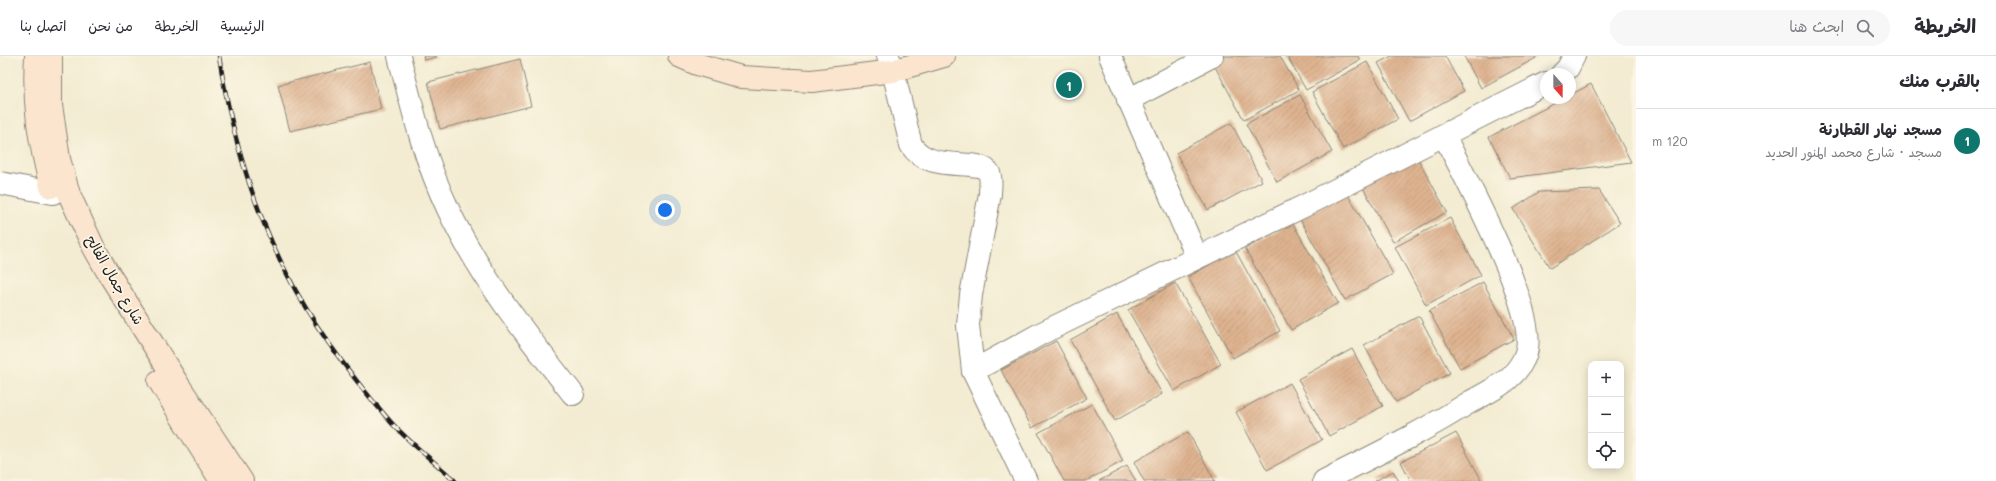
<!DOCTYPE html>
<html lang="ar">
<head>
<meta charset="utf-8">
<style>
	:root { --surface:#fff; --page:#f7f7f7; --text:#2b2b33; --muted:#7c7c81; --line:#e1e1e2; --accent:#0f766e }
	body { margin:0; font-family:Mali,"Playpen Sans Arabic",sans-serif; background:var(--page); color:var(--text); direction:rtl }
	.controls { position:absolute; right:12px; bottom:12px; display:grid; overflow:hidden; border-radius:8px; box-shadow:0 2px 10px #0003 }
	.controls button { width:36px; height:36px; display:grid; place-items:center; padding:0; border:0; border-bottom:1px solid var(--line); background:var(--surface); color:var(--text); font:20px sans-serif }
	.compass { position:absolute; left:1540px; top:12px; width:36px; height:36px; border-radius:50%; background:var(--surface); box-shadow:0 2px 10px #0003; rotate:159deg }
	.you { position:absolute; left:665px; top:154px; width:14px; height:14px; margin:-10px; border:3px solid #fff; border-radius:50%; background:#1a73e8; box-shadow:0 0 0 6px #1a73e833 }
	.badge { display:grid; place-items:center; width:26px; height:26px; border-radius:50%; background:var(--accent); color:#fff; font-size:13px; font-weight:700 }
	.pin { position:absolute; translate:-50% -50%; border:2px solid #fff; box-shadow:0 1px 4px #0006 }
	.list { margin:0; padding:0; list-style:none }
	h2 { display:flex; justify-content:space-between; align-items:center; height:52px; margin:0; padding:0 16px; font-size:17px }
	h2 small { font-size:13px; font-weight:400; color:var(--muted) }
	.list li { display:grid; grid-template-columns:26px 1fr auto; gap:12px; align-items:center; box-sizing:border-box; height:64px; padding:0 16px; border-top:1px solid var(--line) }
	.list b { display:block; font-size:15px; white-space:nowrap }
	.list p { margin:0; font-size:13px; white-space:nowrap; color:var(--muted) }
	.list em { font-size:13px; font-style:normal; color:var(--muted) }
	.icon { flex:none; width:22px; height:22px; fill:none; stroke:currentColor; stroke-width:2; stroke-linecap:round; stroke-linejoin:round }
	.map { position:relative; flex:none; width:1636px; height:425px; overflow:hidden; direction:ltr }
	header { display:flex; align-items:center; gap:24px; box-sizing:border-box; height:56px; padding:0 20px; background:var(--surface); border-bottom:1px solid var(--line) }
	header strong { font-size:19px }
	nav { display:flex; gap:22px; margin-inline-start:auto; font-size:14px }
	.search { width:280px; height:36px; background:var(--page); display:flex; align-items:center; gap:10px; box-sizing:border-box; padding:0 14px; border-radius:22px; color:var(--muted); font-size:15px }
	main { display:flex }
	aside { flex:1; background:var(--surface) }
	.map>svg:first-child { display:block }
</style>
</head>
<body>
<header>
<strong>الخريطة</strong>
<div class="search"><svg class="icon" aria-label="search" viewBox="0 0 24 24"><circle cx="10" cy="10" r="6"/><path d="M15 15l6 6"/></svg>ابحث هنا</div>
<nav><a>الرئيسية</a><a>الخريطة</a><a>من نحن</a><a>اتصل بنا</a></nav>
</header>
<main>
<aside>
<h2>بالقرب منك<small></small></h2>
<ul class="list">
<li><span class="badge">1</span><div><b>مسجد نهار القطارنة</b><p>مسجد · شارع محمد المنور الحديد</p></div><em>120 m</em></li>
</ul>
</aside>
<div class="map">
<svg width="1636" height="425" viewBox="0 0 1636 425">
	<defs>
		<pattern id="building-hatch" width="6" height="6" patternUnits="userSpaceOnUse"><rect width="6" height="6" fill="#deb390"/><path d="M-1 1l2-2M0 6l6-6M5 7l2-2" fill="none" stroke="#be997c"/></pattern>
	</defs>
	<rect width="100%" height="100%" fill="#fcf5e5"/>
	<filter id="ink" filterUnits="userSpaceOnUse"><feTurbulence type="fractalNoise" baseFrequency=".025" numOctaves="2"/><feDisplacementMap in="SourceGraphic" scale="8" xChannelSelector="R" yChannelSelector="G"/><feConvolveMatrix kernelMatrix="1 2 1 2 8 2 1 2 1" color-interpolation-filters="sRGB"/></filter>
	<filter id="wash" filterUnits="userSpaceOnUse"><feTurbulence type="fractalNoise" baseFrequency=".012" numOctaves="4" result="noise"/><feDisplacementMap in="SourceGraphic" scale="16" xChannelSelector="R" yChannelSelector="G"/><feGaussianBlur stdDeviation="0.9" result="paint"/><feColorMatrix in="noise" values="0 0 0 0 0 0 0 0 0 0 0 0 0 0 0 0 0 1.4 0 .05"/><feComposite in="paint" operator="in"/></filter>
	<g filter="url(#wash)">
		<rect width="100%" height="100%" fill="#f3ecd2"/>
		<g id="blocks">
			<!-- building -->
			<g fill="url(#building-hatch)">
				<path d="M423,0H436L437,1L424,4Z"/>
				<path d="M1225,0H1280L1299,34L1244,64L1213,7Z"/>
				<path d="M1287,0H1358L1360,4L1306,34Z"/>
				<path d="M1392,0H1445L1464,35L1409,65L1378,7Z"/>
				<path d="M1464,0H1535L1536,2L1481,32Z"/>
				<path d="M520,3L531,50L440,73L428,26Z"/>
				<path d="M370,6L381,53L290,75L278,29Z"/>
				<path d="M1367,6L1398,63L1343,93L1312,36Z"/>
				<path d="M1591,28L1631,106L1510,122L1489,81L1565,42H1570V39Z"/>
				<path d="M1300,39L1332,96L1277,126L1246,68Z"/>
				<path d="M1231,67L1262,125L1208,154L1176,97Z"/>
				<path d="M1416,99L1447,156L1393,186L1361,128Z"/>
				<path d="M1599,134L1620,167L1550,212L1513,153L1539,136Z"/>
				<path d="M1347,137L1393,218L1345,244L1300,163Z"/>
				<path d="M1450,162L1481,219L1426,249L1395,191Z"/>
				<path d="M1292,166L1338,247L1291,274L1245,193Z"/>
				<path d="M1235,194L1280,275L1233,302L1188,221Z"/>
				<path d="M1483,226L1514,283L1460,312L1429,255Z"/>
				<path d="M1175,227L1221,308L1174,335L1128,254Z"/>
				<path d="M1117,258L1162,338L1115,365L1070,284Z"/>
				<path d="M1419,260L1450,317L1396,346L1364,289Z"/>
				<path d="M1056,285L1087,342L1032,372L1001,314Z"/>
				<path d="M1352,293L1383,350L1329,380L1298,323Z"/>
				<path d="M1290,327L1322,384L1267,414L1236,356Z"/>
				<path d="M1092,348L1123,405L1086,425H1064L1038,377Z"/>
				<path d="M1188,376L1215,425H1144L1134,406Z"/>
				<path d="M1456,377L1482,425H1411L1401,406Z"/>
				<path d="M1127,410L1136,425H1099Z"/>
				<path d="M1393,415L1399,425H1375Z"/>
			</g>
		</g>
	</g>
	<g filter="url(#ink)">
		<use href="#blocks" fill-opacity="0" stroke="#888477" stroke-width="1"/>
		<g fill="none" stroke-linecap="round" stroke-linejoin="round">
			<defs>
				<g id="street">
					<path d="M399,0C412,52 425,105 448,153C480,221 527,280 573,338"/>
					<path d="M888,0L893,15L911,89C930,119 980,100 989,117C992,123 990,132 990,138L971,239L968,269L973,315"/>
					<path d="M1110,0L1197,201"/>
					<path d="M1562,18L1568,12L1574,0"/>
					<path d="M1128,44L1212,0"/>
					<path d="M0,127L53,137"/>
					<path d="M1026,425L973,315L1042,277L1306,149L1546,27"/>
					<path d="M1324,425C1373,400 1423,376 1470,346C1483,339 1498,332 1509,322C1516,316 1523,306 1526,297C1540,257 1464,121 1444,79"/>
				</g>
				<g id="secondary">
					<path d="M36,0C33,47 39,85 51,131"/>
					<path d="M51,0V49L59,103L69,138L93,190L107,215L176,325L242,425"/>
					<path d="M679,0L697,8L741,21L812,25L893,15L944,0"/>
					<path d="M159,325L221,425"/>
				</g>
			</defs>
			<!-- street casing -->
			<use href="#street" stroke="#888477" stroke-width="24"/>
			<!-- secondary casing -->
			<use href="#secondary" stroke="#888477" stroke-width="24"/>
			<!-- street -->
			<use href="#street" stroke="#fff" stroke-width="22"/>
			<!-- secondary -->
			<use href="#secondary" stroke="#fbe5cf" stroke-width="22"/>
			<defs>
				<path id="rail" d="M219,0C231,76 252,150 287,218C313,270 351,320 389,364C408,386 434,405 455,425"/>
			</defs>
			<!-- rail casing -->
			<use href="#rail" stroke="#1c1c1c" stroke-width="4.5"/>
			<!-- rail -->
			<use href="#rail" stroke="#fcf5e5" stroke-width="3" stroke-dasharray="9" stroke-linecap="butt"/>
		</g>
	</g>
	<g text-anchor="middle" stroke-width="3.5" stroke-linejoin="round" paint-order="stroke">
		<!-- street labels -->
		<g font-size="14" fill="#1c1c1c" stroke="#fcf5e5">
			<text transform="translate(115 224) rotate(60)" y="5">شارع جمال الفالح</text>
		</g>
	</g>
</svg>
<div class="controls">
<button>+</button>
<button>−</button>
<button><svg class="icon" aria-label="locate" viewBox="0 0 24 24"><circle cx="12" cy="12" r="6"/><path d="M12 2v4M12 18v4M2 12h4M18 12h4"/></svg></button>
</div>
<svg class="compass" viewBox="-18 -18 36 36"><path d="M0-13l5 13h-10z" fill="#e53935"/><path d="M0 13l5-13h-10z" fill="#7c7c81"/></svg>
<div class="you"></div>
<div class="pin badge" style="left:1069px;top:29px">1</div>
</div>
</main>
</body>
</html>
